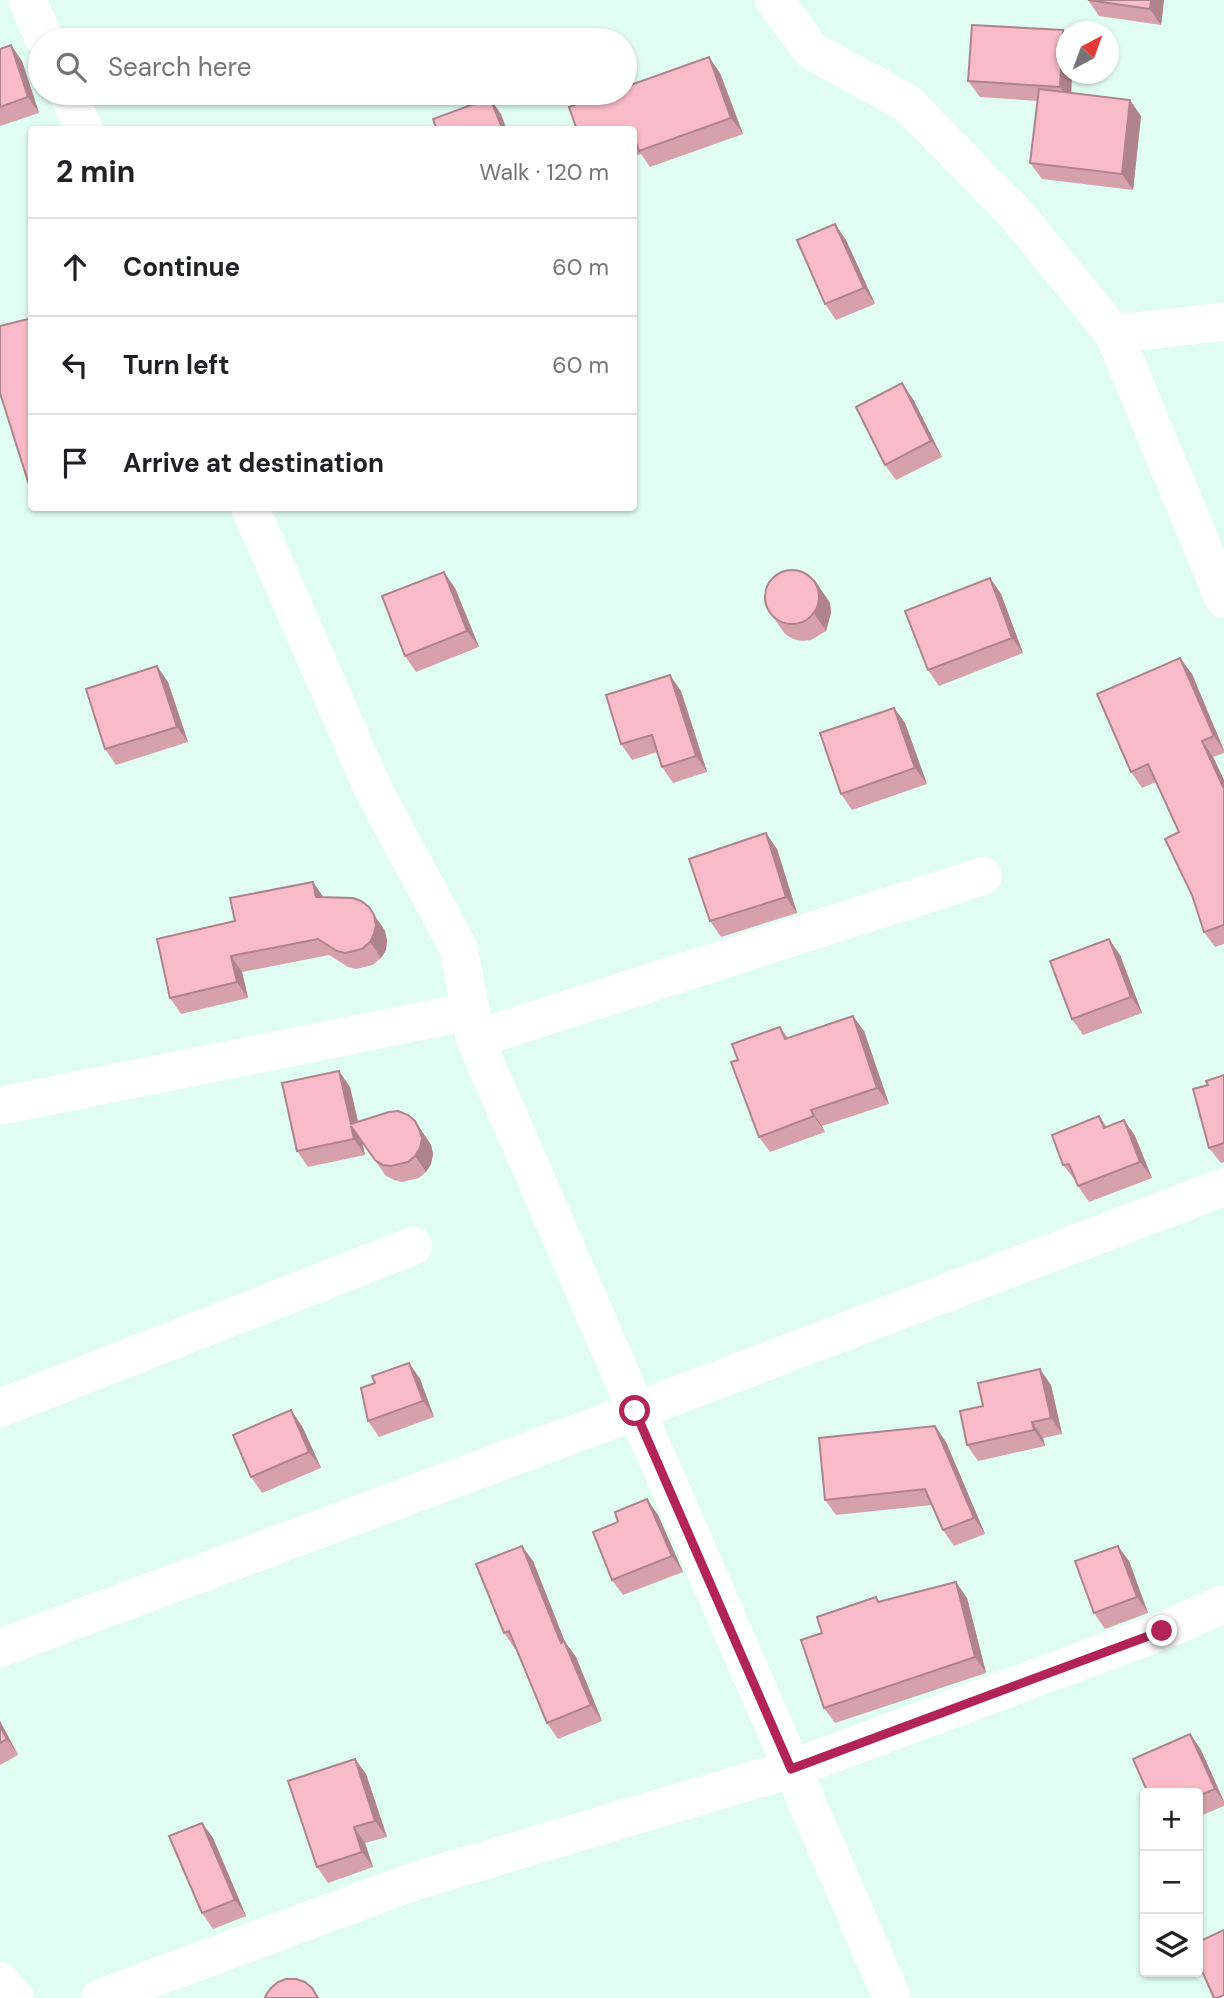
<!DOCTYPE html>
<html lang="en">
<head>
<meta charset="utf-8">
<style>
	:root { --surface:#fff; --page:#f6f6f6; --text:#202124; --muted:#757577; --line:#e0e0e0 }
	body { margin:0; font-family:"DM Sans",sans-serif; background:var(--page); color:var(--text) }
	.controls { position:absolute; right:21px; bottom:21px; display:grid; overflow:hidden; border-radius:7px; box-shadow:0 2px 5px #0004 }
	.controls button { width:63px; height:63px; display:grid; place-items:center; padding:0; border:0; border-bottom:2px solid var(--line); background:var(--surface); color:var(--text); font:35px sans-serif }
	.compass { position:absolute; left:1056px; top:21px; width:63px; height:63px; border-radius:50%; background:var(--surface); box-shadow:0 2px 5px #0004; rotate:41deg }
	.stop { position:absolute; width:21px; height:21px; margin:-16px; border:5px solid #b22357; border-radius:50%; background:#fff }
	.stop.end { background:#b22357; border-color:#fff; box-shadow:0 2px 7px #0008 }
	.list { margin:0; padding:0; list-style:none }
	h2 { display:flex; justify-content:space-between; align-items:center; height:91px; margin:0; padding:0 28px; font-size:30px }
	h2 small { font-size:23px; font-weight:400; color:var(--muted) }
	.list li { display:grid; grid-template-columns:46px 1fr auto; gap:21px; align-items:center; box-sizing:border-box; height:98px; padding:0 28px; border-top:2px solid var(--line) }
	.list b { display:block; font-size:26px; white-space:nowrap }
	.list em { font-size:23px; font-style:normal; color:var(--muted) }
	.icon { flex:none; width:38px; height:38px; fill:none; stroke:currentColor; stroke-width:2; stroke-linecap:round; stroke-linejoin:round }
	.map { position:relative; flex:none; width:1224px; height:1998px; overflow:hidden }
	.search { position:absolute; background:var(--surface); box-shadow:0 2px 5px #0004; left:28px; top:28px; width:609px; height:77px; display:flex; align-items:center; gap:18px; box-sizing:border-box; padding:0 24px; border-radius:38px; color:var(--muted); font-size:26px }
	.panel { position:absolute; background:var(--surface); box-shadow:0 2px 5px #0004; left:28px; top:126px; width:609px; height:385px; border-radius:7px }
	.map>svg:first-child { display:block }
</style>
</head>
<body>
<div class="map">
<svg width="1224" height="1998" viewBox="0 0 1224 1998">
	<rect width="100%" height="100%" fill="#e0fdf3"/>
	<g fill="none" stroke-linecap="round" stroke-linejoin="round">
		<!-- minor -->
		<g stroke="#fff" stroke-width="38">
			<path d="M27,0L45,40"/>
			<path d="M774,0L812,51L907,103L1016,214L1114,334L1224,322"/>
			<path d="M68,93L84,130"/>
			<path d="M1114,334L1224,599"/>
			<path d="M250,508L374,791L458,947L471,1011L475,1039L892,1998"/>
			<path d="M475,1039L983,876"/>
			<path d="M0,1106L471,1011"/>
			<path d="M0,1408L413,1246"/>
			<path d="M0,1648L636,1411L1224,1187"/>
			<path d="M0,1981L15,1998"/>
			<path d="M100,1998L415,1881L791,1769L1162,1631L1224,1604"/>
		</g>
	</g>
	<!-- wall -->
	<g fill="#d7a1ac">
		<path d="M1088,0H1164L1161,25L1099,16Z"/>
		<path d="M1063,30L1067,36V74L1071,93L1141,116L1133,190L1042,179L1030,163L1038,101L980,97L968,81Z"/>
		<path d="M0,49L22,61L39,113L0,126Z"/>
		<path d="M720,73L743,134L650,167L641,154L634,156V130Z"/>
		<path d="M846,240L875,304L836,320L825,304Z"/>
		<path d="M913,399L942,457L896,480L885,465Z"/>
		<path d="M990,578L1001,594L1023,653L939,686L928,670Z"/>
		<path d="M455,588L479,647L416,672L405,656Z"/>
		<path d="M825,595L830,603L831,613L826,631L811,640L802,641L793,639L785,634L769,611Z"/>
		<path d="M1180,658L1192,674L1224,750V753L1213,757L1224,780V944L1215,947L1204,932L1179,832L1156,782L1142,788L1131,772Z"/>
		<path d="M168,682L188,742L116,765L105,749Z"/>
		<path d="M681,691L707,772L673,783L662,767L657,752L632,760L621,744Z"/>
		<path d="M894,708L905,723L927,784L852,810L841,794Z"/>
		<path d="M777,849L797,913L721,937L710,921Z"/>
		<path d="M324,897L380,923L385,931L387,941L386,950L381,958L373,965L356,969L348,967L329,955L242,972L248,998L181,1014L170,998L235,921Z"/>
		<path d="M1120,955L1142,1013L1083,1035L1072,1019Z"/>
		<path d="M780,1027L788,1038L864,1031L889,1104L822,1126L825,1132L770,1152L759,1137L738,1060Z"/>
		<path d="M1224,1075V1162L1221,1163L1209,1148L1208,1085Z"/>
		<path d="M350,1087L358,1121H415L431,1145L433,1154L431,1164L426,1172L419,1178L402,1182L394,1180L386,1176L362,1142L365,1155L308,1167L297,1151Z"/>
		<path d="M1099,1116L1107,1127L1124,1120L1135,1136L1152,1178L1089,1202L1078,1186L1076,1180H1075L1063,1165Z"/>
		<path d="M409,1363L420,1379L434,1417L379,1437L368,1421L375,1383Z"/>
		<path d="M1051,1385L1062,1434L1043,1438L1045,1446L978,1461L967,1445L983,1406Z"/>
		<path d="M302,1426L321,1468L262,1493L251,1477Z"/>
		<path d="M946,1442L985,1534L954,1546L943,1530L932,1505L836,1515L825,1500Z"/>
		<path d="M658,1515L683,1572L623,1595L612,1580Z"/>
		<path d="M533,1561L565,1642L576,1657L602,1721L558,1739L547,1723L517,1648L515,1649L504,1633Z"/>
		<path d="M1129,1561L1148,1613L1105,1629L1094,1613Z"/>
		<path d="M967,1598L986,1673L835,1723L824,1708L822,1633L880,1602Z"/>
		<path d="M0,1721L18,1755L0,1765Z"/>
		<path d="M1190,1734L1201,1750L1224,1801V1806L1198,1817V1793Z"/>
		<path d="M355,1759L366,1774L387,1837L365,1843L373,1867L328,1883L317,1867Z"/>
		<path d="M202,1823L213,1838L246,1916L213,1929L202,1913Z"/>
	</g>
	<!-- shaded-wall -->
	<g fill="#af838c">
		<path d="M1151,0H1164L1161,25L1150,9Z"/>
		<path d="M1063,30L1067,36V74H1072L1071,103L1060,87Z"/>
		<path d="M11,45L22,61L39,113L28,97Z"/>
		<path d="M709,57L720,73L743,134L731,118Z"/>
		<path d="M490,98L501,114L507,130H503Z"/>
		<path d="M1130,100L1141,116L1133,190L1122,174Z"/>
		<path d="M835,224L846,240L875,304L864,288Z"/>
		<path d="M902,383L913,399L942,457L931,441Z"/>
		<path d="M444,572L455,588L479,647L467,631Z"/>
		<path d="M990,578L1001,594L1023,653L1012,638Z"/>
		<path d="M814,579L830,603L831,613L826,631L815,615Z"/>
		<path d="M1180,658L1192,674L1224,751L1214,736Z"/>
		<path d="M157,666L168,682L188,742L177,727Z"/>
		<path d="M670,675L681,691L707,772L696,756Z"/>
		<path d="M894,708L905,723L927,784L915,768Z"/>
		<path d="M1202,741L1213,757L1224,780V789Z"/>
		<path d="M766,833L777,849L797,913L786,897Z"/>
		<path d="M313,882L324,898L316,897Z"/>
		<path d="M369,907L385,931L387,941L386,950L381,958L370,942Z"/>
		<path d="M1109,939L1120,955L1142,1013L1131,997Z"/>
		<path d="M231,956L242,972L248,998L237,982Z"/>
		<path d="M853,1016L864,1031L889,1104L877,1088Z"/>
		<path d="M339,1071L350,1087L362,1140L351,1124Z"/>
		<path d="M811,1110L822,1126L825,1132L814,1116Z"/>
		<path d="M1124,1120L1135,1136L1152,1178L1140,1162Z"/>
		<path d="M415,1121L431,1145L433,1154L431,1164L426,1172L415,1156Z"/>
		<path d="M351,1126L362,1142L365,1155L354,1139Z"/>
		<path d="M409,1363L420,1379L434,1417L423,1401Z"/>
		<path d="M1040,1369L1051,1385L1062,1434L1051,1418Z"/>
		<path d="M291,1410L302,1426L321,1468L309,1452Z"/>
		<path d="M1032,1422L1043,1438L1045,1446L1034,1430Z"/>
		<path d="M935,1426L946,1442L985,1534L974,1518Z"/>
		<path d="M647,1499L658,1515L683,1572L672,1556Z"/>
		<path d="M522,1546L533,1561L565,1642L576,1657L602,1721L591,1705L561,1643Z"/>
		<path d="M1118,1546L1129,1561L1148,1613L1137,1597Z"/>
		<path d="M956,1582L967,1598L986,1673L975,1657Z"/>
		<path d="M0,1721L18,1755L7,1739L0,1726Z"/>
		<path d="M1190,1734L1201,1750L1224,1802L1215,1789Z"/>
		<path d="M355,1759L366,1774L387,1837L375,1821Z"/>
		<path d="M202,1823L213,1838L246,1916L235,1900Z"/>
		<path d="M354,1827L365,1843L373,1867L362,1852Z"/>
	</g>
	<!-- building -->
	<g fill="#fabbc8" stroke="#af838c" stroke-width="2">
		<path d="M1088,0H1151L1150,9Z"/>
		<path d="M972,25L1063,30L1060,87L968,81Z"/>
		<path d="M11,45L28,97L0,107V49Z"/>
		<path d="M709,57L731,118L639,151L634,136V130H577L569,107L608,93H625V87Z"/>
		<path d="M1039,89L1130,100L1122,174L1030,163Z"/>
		<path d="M490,98L503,130H437L433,119Z"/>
		<path d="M835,224L864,288L825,304L797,240Z"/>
		<path d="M32,318V491H31L0,393V326Z"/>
		<path d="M902,383L931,441L885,465L856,407Z"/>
		<circle cx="792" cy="597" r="27"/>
		<path d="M444,572L467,631L405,656L382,596Z"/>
		<path d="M990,578L1012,638L928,670L905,611Z"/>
		<path d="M1180,658L1214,736L1202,741L1224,789V925L1204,932L1192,895L1165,839L1179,832L1148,764L1131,772L1097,694Z"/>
		<path d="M157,666L177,727L105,749L86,689Z"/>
		<path d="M670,675L696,756L662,767L652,735L621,744L606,695Z"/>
		<path d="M894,708L915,768L841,794L820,733Z"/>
		<path d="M766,833L786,897L710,921L689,859Z"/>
		<path d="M313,882L316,897L353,898L361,901L369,907L374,915L376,925L374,934L370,942L362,949L345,953L337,951L318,939L231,956L237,982L170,998L157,939L235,921L230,898Z"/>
		<path d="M1109,939L1131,997L1072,1019L1050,961Z"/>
		<path d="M853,1016L877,1088L811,1110L814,1116L759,1137L731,1062L738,1060L732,1044L780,1027L785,1039Z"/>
		<path d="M339,1071L351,1124L389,1112L398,1111L408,1115L415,1121L419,1129L422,1138L420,1148L415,1156L408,1162L391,1166L383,1165L375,1160L351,1126L354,1139L297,1151L282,1083Z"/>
		<path d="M1224,1075V1143L1209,1148L1193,1089L1208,1085L1206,1081Z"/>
		<path d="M1099,1116L1104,1128L1124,1120L1140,1162L1078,1186L1069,1164L1063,1165L1052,1135Z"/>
		<path d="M409,1363L423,1401L368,1421L361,1388L375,1383L372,1376Z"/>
		<path d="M1040,1369L1051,1418L1032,1422L1034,1430L967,1445L960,1411L983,1406L978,1383Z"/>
		<path d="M291,1410L309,1452L251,1477L233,1435Z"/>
		<path d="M935,1426L974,1518L943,1530L925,1489L825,1500L819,1438Z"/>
		<path d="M647,1499L672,1556L612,1580L593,1532L618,1522L615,1512Z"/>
		<path d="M522,1546L561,1643L564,1641L591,1705L547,1723L509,1631L504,1633L476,1564Z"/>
		<path d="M1118,1546L1137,1597L1094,1613L1075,1561Z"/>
		<path d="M956,1582L975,1657L824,1708L801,1640L822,1633L817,1617L876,1597L878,1602Z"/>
		<path d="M0,1726L7,1739L0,1743Z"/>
		<path d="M1190,1734L1215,1789L1198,1796V1793H1148L1133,1759Z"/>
		<path d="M355,1759L375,1821L354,1827L362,1852L317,1867L288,1781Z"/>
		<path d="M202,1823L235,1900L202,1913L169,1836Z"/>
		<path d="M1224,1930V1995L1217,1998H1214L1198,1962V1942Z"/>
		<path d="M286,1979H296L305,1982L312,1988L318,1998H265L266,1995L271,1988L278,1982Z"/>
	</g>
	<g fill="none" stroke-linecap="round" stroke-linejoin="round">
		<!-- route -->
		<path stroke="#b22357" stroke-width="9" d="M635,1411L791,1769L1162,1631"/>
	</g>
</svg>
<div class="controls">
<button>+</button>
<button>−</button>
<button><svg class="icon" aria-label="layers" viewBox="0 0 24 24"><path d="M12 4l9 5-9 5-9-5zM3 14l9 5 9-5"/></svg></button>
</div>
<svg class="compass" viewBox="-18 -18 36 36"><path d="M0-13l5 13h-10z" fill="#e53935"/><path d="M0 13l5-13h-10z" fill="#757577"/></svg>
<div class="stop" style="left:635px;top:1411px"></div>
<div class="stop end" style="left:1162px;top:1631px"></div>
<div class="search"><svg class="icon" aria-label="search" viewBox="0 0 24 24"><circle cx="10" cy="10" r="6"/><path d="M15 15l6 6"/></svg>Search here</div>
<section class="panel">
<h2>2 min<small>Walk · 120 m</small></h2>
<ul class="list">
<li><svg class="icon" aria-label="ahead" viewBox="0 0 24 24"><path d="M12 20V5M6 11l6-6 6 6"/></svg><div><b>Continue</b></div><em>60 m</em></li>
<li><svg class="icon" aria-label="left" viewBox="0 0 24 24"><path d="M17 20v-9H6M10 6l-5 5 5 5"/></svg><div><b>Turn left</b></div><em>60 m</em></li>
<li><svg class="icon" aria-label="arrive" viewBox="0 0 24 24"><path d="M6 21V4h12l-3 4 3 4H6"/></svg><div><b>Arrive at destination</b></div></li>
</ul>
</section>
</div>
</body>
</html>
